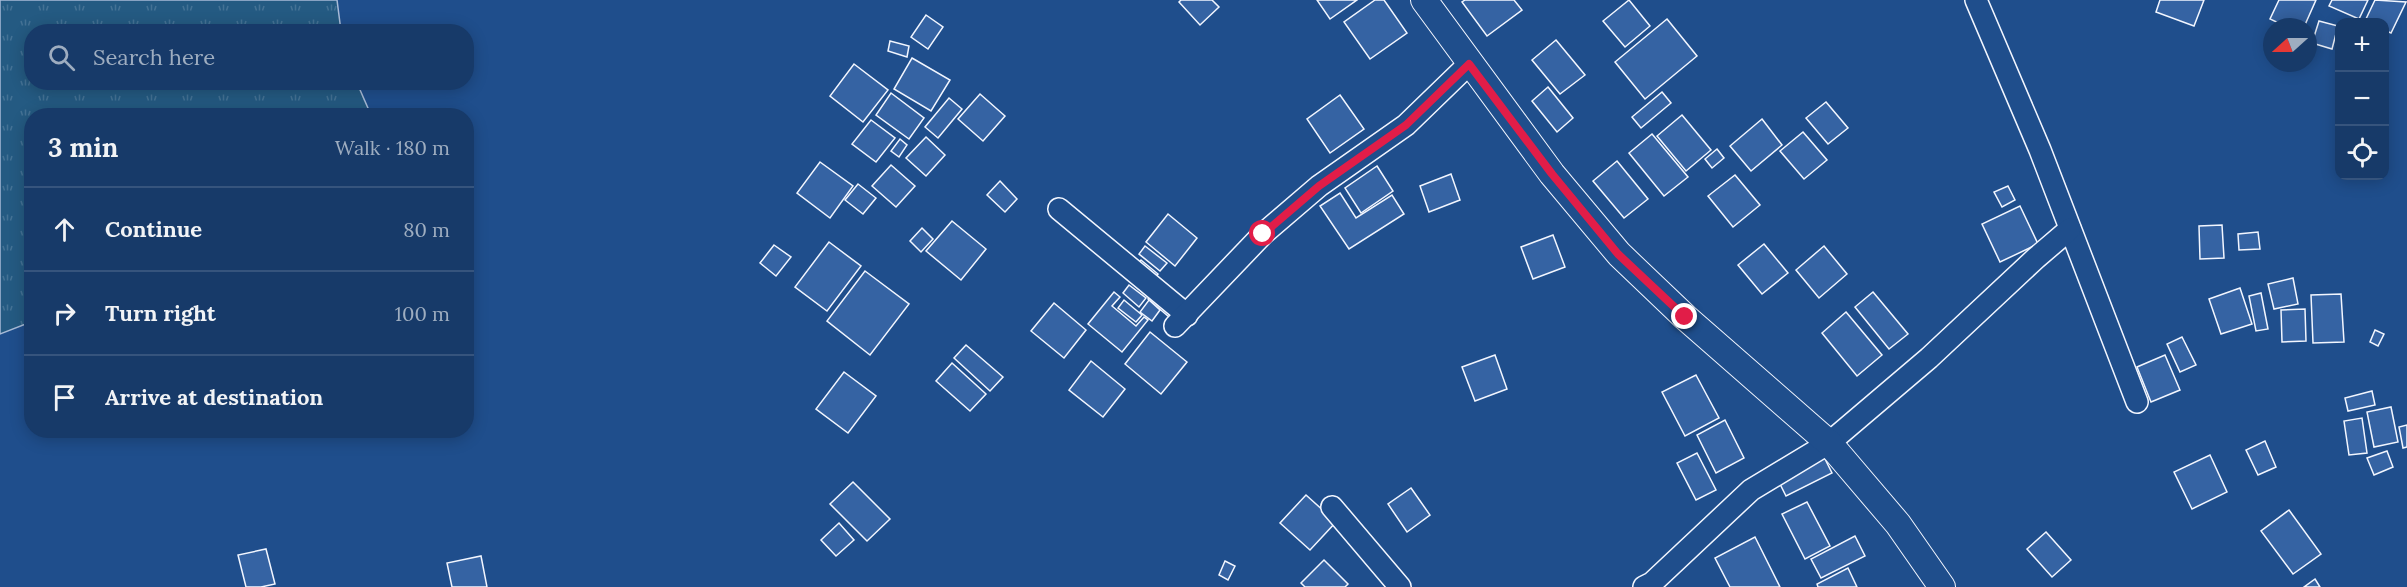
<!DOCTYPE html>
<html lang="en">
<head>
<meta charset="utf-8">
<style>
	:root { --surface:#173a69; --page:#20416f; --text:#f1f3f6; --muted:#9eadc0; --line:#36547d }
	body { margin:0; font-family:Lora,serif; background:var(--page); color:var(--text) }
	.controls { position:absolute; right:18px; top:18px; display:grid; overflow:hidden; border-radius:12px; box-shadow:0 3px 15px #0003 }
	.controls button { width:54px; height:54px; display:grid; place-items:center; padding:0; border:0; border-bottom:2px solid var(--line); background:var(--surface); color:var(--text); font:30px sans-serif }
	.compass { position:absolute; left:2263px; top:18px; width:54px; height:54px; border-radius:50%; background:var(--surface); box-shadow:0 3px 15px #0003; rotate:249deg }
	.stop { position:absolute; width:18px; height:18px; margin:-14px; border:4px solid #e11d48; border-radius:50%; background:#fff }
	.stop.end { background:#e11d48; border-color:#fff; box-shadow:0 2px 6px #0008 }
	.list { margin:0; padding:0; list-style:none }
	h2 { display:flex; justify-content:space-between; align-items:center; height:78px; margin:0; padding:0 24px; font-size:26px }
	h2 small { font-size:20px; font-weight:400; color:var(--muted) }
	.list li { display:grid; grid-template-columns:39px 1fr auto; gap:18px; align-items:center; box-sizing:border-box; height:84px; padding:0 24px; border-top:2px solid var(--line) }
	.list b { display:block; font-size:22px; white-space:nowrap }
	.list em { font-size:20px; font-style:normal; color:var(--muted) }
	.icon { flex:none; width:33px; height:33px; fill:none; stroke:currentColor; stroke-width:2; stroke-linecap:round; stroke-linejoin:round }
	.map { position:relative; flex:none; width:2407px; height:587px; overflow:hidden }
	.search { position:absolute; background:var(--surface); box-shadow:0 3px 15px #0003; left:24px; top:24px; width:450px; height:66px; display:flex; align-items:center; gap:15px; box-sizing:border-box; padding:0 21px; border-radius:24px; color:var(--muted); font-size:22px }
	.panel { position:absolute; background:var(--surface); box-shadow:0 3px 15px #0003; left:24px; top:108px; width:450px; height:330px; border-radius:24px }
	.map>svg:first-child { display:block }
</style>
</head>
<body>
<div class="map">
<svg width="2407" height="587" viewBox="0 0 2407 587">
	<defs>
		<pattern id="grass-tufts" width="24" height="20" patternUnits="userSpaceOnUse" patternTransform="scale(1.5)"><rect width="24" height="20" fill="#245a82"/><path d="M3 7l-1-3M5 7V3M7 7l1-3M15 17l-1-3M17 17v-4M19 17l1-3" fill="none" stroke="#447295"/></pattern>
	</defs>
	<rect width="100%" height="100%" fill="#1f4e8c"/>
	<!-- grass -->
	<path fill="url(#grass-tufts)" stroke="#a8bbd7" stroke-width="1.5" d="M0,0H337L341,31L32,32V82L357,83L371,115L32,116L31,322L0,334Z"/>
	<!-- building -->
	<g fill="#3563a3" stroke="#f2f6ff" stroke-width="1.5">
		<path d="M1181,0H1212L1219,7L1200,25L1179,2Z"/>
		<path d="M1317,0H1357L1330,19Z"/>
		<path d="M1375,0H1384L1407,33L1370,59L1344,22Z"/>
		<path d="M1465,0H1514L1522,10L1487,36L1462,2Z"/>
		<path d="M1629,0L1650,26L1625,47L1603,21Z"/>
		<path d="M2160,0H2204L2194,26L2156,12Z"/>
		<path d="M2279,0H2316L2304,27H2287L2270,19Z"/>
		<path d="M2332,0H2368L2359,19L2329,6Z"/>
		<path d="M2375,0L2406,2L2391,33L2384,30V22L2365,21Z"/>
		<path d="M926,15L943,27L928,49L911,37Z"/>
		<path d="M1667,19L1697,56L1645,99L1615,62Z"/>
		<path d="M2319,21L2338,26L2332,49L2312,43Z"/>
		<path d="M1556,40L1585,75L1560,94L1532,60Z"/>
		<path d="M890,41L909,46L907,57L888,51Z"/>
		<path d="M912,58L950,80L931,111L894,89Z"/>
		<path d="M854,64L888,90L863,122L830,96Z"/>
		<path d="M1548,87L1573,118L1557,132L1532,101Z"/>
		<path d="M1662,92L1671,103L1641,128L1632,117Z"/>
		<path d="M891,93L924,118L909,139L876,115Z"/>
		<path d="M980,94L1005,116L983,141L958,119Z"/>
		<path d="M1340,95L1364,129L1330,153L1307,119Z"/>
		<path d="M949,98L962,109L938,138L925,127Z"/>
		<path d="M1826,102L1848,128L1828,144L1806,118Z"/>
		<path d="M1682,115L1711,150L1686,171L1657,136Z"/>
		<path d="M1762,119L1782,145L1751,171L1730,146Z"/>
		<path d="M871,120L895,138L876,162L852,144Z"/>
		<path d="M1803,132L1827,160L1804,179L1780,151Z"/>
		<path d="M1652,134L1688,177L1664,196L1629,153Z"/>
		<path d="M926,137L945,155L926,176L906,158Z"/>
		<path d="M900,139L907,145L899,157L891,151Z"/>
		<path d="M1717,149L1724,158L1712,168L1705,159Z"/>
		<path d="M1617,161L1648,199L1624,218L1593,181Z"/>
		<path d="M820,162L853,186L830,218L797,193Z"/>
		<path d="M891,165L915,186L896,207L872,186Z"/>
		<path d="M1377,166L1393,191L1361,213L1345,188Z"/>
		<path d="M1451,174L1460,200L1429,212L1420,186Z"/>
		<path d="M1735,175L1760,205L1733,227L1708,196Z"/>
		<path d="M1000,181L1017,199L1005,212L987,195Z"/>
		<path d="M858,184L876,198L863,214L845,200Z"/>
		<path d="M2008,186L2015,200L2002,207L1994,192Z"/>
		<path d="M1340,193L1356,218L1392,195L1404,214L1349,249L1320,206Z"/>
		<path d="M2020,206L2038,244L2000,262L1982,224Z"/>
		<path d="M1168,214L1197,238L1175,266L1146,242Z"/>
		<path d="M952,221L986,249L961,280L926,251Z"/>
		<path d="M2222,225L2224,258L2200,259L2199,226Z"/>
		<path d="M922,228L933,239L921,252L910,241Z"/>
		<path d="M2258,232L2260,249L2239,250L2238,234Z"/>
		<path d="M1553,235L1565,267L1533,279L1521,247Z"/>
		<path d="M829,242L861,266L827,311L795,287Z"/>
		<path d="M1764,244L1788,273L1762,294L1738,265Z"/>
		<path d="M774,245L791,257L776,276L760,263Z"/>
		<path d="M1145,246L1167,263L1160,271L1139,254Z"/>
		<path d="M1824,246L1847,274L1819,298L1796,270Z"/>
		<path d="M1141,260L1158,274L1151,283L1134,269Z"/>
		<path d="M865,271L909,304L870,355L827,321Z"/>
		<path d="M2293,278L2298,304L2274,309L2268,284Z"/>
		<path d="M1129,285L1146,298L1139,307L1123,293Z"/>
		<path d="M2240,288L2252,324L2221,334L2209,299Z"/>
		<path d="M1155,291L1176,308L1169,317L1148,299Z"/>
		<path d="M1114,292L1120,297L1112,306L1136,326L1144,317L1148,320L1122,352L1088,324Z"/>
		<path d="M1873,292L1908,334L1889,349L1855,307Z"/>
		<path d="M2261,293L2268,329L2256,331L2249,296Z"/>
		<path d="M2341,294L2344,342L2313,343L2311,295Z"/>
		<path d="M1124,300L1142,315L1136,322L1118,308Z"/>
		<path d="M1149,300L1160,310L1152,321L1140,312Z"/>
		<path d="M1054,303L1086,330L1064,358L1031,331Z"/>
		<path d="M2305,309L2306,341L2282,342L2281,310Z"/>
		<path d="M1846,312L1882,355L1857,376L1822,333Z"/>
		<path d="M2375,330L2384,334L2378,346L2370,342Z"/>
		<path d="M1150,332L1187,362L1161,394L1125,364Z"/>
		<path d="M2182,337L2196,365L2180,372L2167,344Z"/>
		<path d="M966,345L1003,377L990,391L954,358Z"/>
		<path d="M1495,355L1507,389L1475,401L1462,367Z"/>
		<path d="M2165,355L2180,390L2151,402L2137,367Z"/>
		<path d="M1091,361L1125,389L1103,417L1069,390Z"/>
		<path d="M952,363L986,394L970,411L936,381Z"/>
		<path d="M844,372L876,396L848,433L816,409Z"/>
		<path d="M1696,375L1719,418L1685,436L1662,392Z"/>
		<path d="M2372,391L2375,405L2348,411L2345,398Z"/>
		<path d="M2391,407L2398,442L2374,447L2367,412Z"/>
		<path d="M2362,418L2367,453L2349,455L2344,421Z"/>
		<path d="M1725,420L1744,458L1716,473L1697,435Z"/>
		<path d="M2407,425V447L2403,448L2399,427Z"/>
		<path d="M2265,441L2276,467L2258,475L2246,450Z"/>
		<path d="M2387,451L2393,467L2374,475L2367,458Z"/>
		<path d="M1697,453L1716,490L1696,500L1677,463Z"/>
		<path d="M2210,455L2227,492L2192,509L2174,472Z"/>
		<path d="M1824,457L1832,473L1786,496L1778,480Z"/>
		<path d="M853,482L890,519L867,541L830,504Z"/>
		<path d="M1411,488L1430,515L1407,532L1388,504Z"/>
		<path d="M1306,495L1336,522L1310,550L1280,523Z"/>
		<path d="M1807,502L1830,546L1805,559L1782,514Z"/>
		<path d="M2289,510L2321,554L2293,574L2261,531Z"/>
		<path d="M839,523L854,540L836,556L821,540Z"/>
		<path d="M2046,532L2071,560L2052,577L2027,549Z"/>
		<path d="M1855,536L1865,556L1821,578L1811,559Z"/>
		<path d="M1755,537L1780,587H1730L1715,558Z"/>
		<path d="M266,549L275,584L261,587H246L238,555Z"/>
		<path d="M481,556L487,587H452L447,563Z"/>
		<path d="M1324,560L1348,584L1345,587H1305L1301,583Z"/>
		<path d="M1225,561L1235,566L1228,580L1219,575Z"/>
		<path d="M1848,568L1857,587H1818L1817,584Z"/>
		<path d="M2315,579L2320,587H2304Z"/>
	</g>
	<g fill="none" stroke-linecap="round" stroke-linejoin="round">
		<defs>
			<g id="minor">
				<path d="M1976,0L2040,150L2137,402"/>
				<path d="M1059,209L1187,315"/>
				<path d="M1175,326L1263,234L1319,186L1406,125L1469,64"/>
				<path d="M1332,507L1400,587"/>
				<path d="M1644,587L1652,583L1751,490L1829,443L1929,358L2036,258L2070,229"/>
			</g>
			<path id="tertiary" d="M1424,0L1552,174L1619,254L1685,317L1829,443L1898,524L1942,587"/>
		</defs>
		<!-- minor casing -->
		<use href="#minor" stroke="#f2f6ff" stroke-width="24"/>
		<!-- tertiary casing -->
		<use href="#tertiary" stroke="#f2f6ff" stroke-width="28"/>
		<!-- minor -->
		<use href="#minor" stroke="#1f4e8c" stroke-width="21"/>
		<!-- tertiary -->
		<use href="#tertiary" stroke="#1f4e8c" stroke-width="26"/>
	</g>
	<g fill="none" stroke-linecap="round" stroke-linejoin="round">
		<!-- route -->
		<path stroke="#e11d48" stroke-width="8" d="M1263,234L1319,186L1406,125L1469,64L1552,174L1618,254L1685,317"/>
	</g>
</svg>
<div class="controls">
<button>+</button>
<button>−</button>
<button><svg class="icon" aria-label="locate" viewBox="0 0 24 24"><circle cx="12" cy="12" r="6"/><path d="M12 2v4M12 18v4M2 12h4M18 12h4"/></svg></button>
</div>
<svg class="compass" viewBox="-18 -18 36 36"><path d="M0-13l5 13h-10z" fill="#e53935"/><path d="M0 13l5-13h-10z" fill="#9eadc0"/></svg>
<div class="stop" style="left:1263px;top:234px"></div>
<div class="stop end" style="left:1685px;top:317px"></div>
<div class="search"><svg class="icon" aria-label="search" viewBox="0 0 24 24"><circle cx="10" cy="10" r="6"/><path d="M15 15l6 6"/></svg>Search here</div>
<section class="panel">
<h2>3 min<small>Walk · 180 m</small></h2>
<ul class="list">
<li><svg class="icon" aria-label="ahead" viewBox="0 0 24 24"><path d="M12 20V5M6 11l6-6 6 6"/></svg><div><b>Continue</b></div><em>80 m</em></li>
<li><svg class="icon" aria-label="right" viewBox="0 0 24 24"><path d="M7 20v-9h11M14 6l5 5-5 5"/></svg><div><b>Turn right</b></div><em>100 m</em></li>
<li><svg class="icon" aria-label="arrive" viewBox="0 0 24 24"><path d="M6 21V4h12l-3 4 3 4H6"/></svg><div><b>Arrive at destination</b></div></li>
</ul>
</section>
</div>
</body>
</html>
